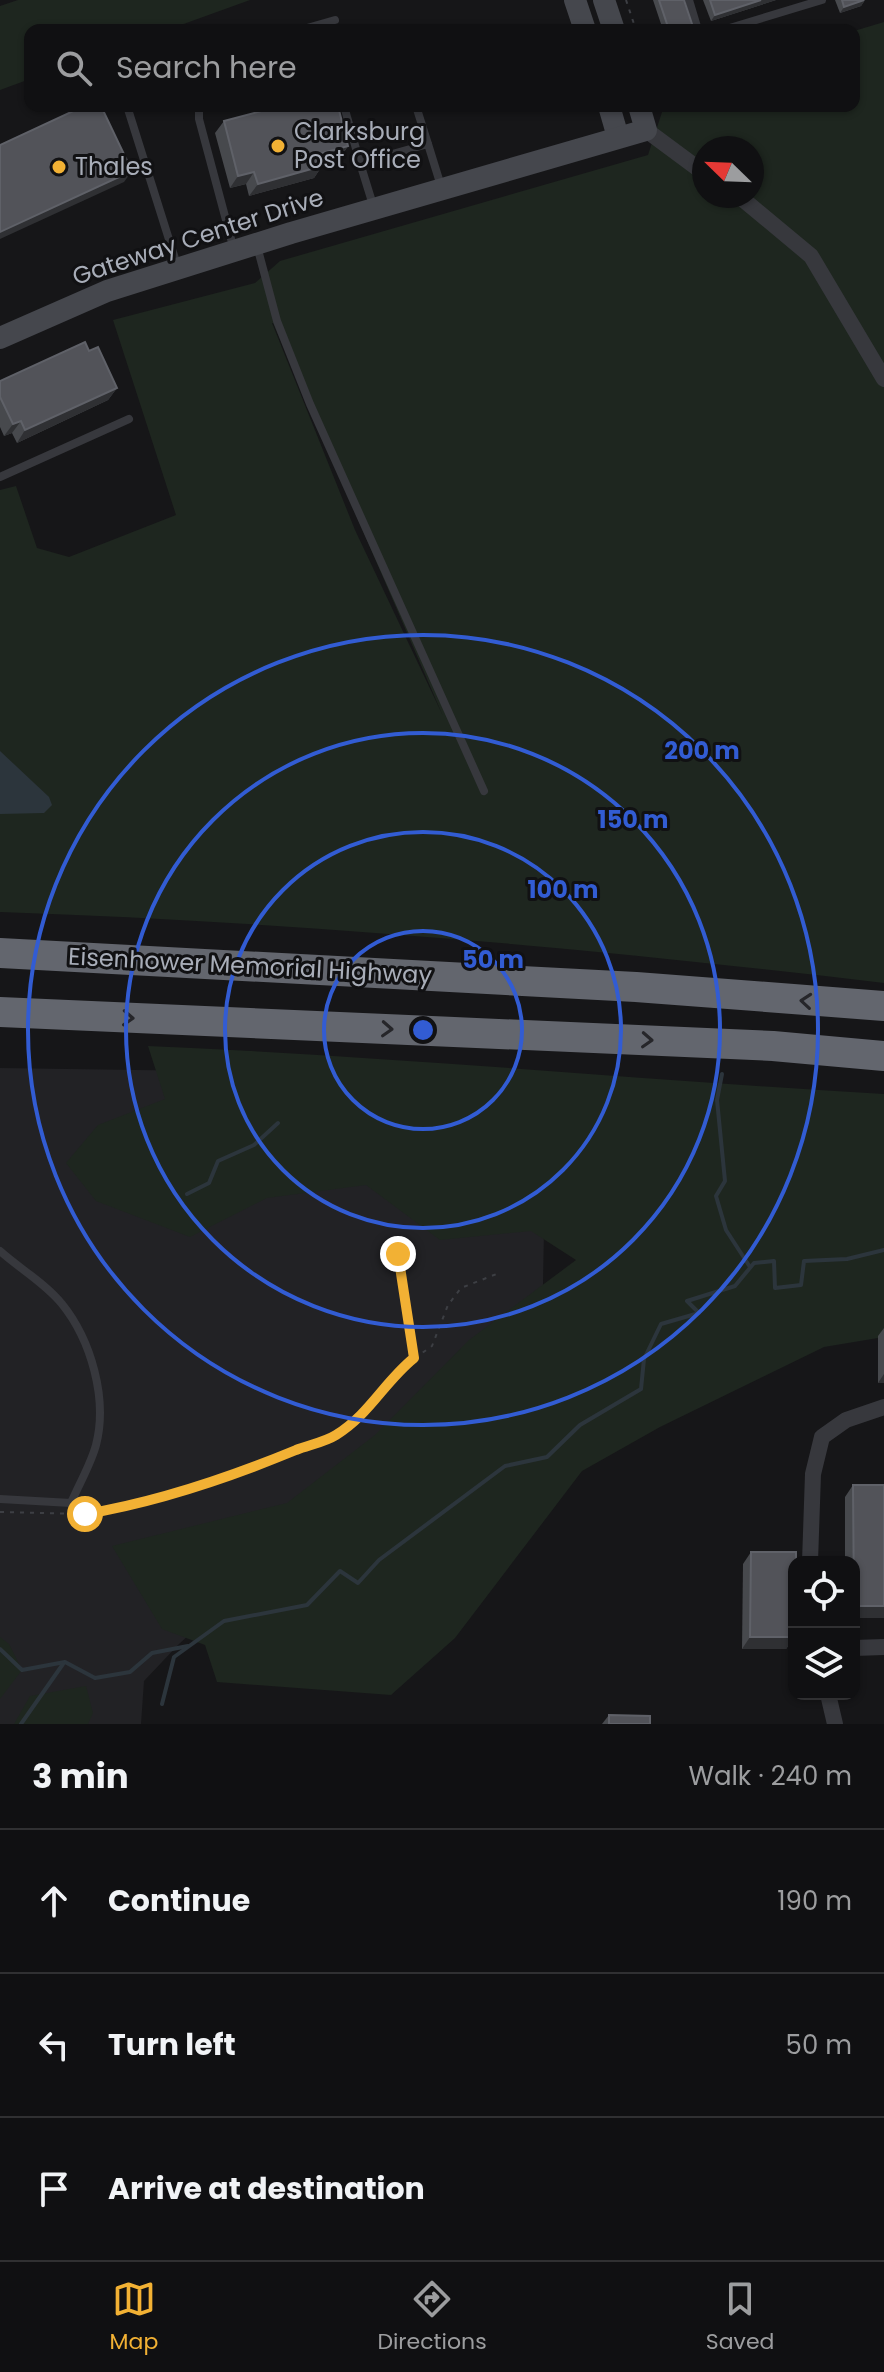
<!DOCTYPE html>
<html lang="en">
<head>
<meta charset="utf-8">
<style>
	:root { --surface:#101012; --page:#19191b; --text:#f1f3f6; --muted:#9c9d9f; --line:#303032; --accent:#f2b134 }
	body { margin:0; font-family:Poppins,sans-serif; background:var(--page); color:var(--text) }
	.controls { position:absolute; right:24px; bottom:24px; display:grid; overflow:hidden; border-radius:16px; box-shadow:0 2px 6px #0004 }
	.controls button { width:72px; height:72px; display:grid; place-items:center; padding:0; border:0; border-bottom:2px solid var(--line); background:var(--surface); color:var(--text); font:40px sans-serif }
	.compass { position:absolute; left:692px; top:136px; width:72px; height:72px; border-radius:50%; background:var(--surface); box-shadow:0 2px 6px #0004; rotate:293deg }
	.stop { position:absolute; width:24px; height:24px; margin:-18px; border:6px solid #f2b134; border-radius:50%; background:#fff }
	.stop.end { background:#f2b134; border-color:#fff; box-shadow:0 2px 8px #0008 }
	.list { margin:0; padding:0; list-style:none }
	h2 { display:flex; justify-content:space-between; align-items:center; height:104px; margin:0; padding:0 32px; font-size:34px }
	h2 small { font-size:26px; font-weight:400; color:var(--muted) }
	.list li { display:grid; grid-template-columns:52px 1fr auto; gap:24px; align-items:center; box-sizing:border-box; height:144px; padding:0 32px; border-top:2px solid var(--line) }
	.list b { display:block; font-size:30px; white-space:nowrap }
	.list em { font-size:26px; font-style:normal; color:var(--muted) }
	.icon { flex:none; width:44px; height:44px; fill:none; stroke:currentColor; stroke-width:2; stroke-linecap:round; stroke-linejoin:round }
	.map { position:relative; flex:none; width:884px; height:1724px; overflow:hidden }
	.search { position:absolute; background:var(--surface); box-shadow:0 2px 6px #0004; left:24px; right:24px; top:24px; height:88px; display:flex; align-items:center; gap:20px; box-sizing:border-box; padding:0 28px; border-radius:16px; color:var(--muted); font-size:30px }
	.sheet { height:536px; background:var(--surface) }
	nav { display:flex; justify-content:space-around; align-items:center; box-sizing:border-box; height:112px; border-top:2px solid var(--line); background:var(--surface); font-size:22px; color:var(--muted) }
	nav a { display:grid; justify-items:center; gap:4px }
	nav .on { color:var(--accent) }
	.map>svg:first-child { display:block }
</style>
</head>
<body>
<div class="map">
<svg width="884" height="1724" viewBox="0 0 884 1724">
	<rect width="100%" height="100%" fill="#161618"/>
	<!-- built -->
	<path fill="#222225" d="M0,1068L547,1076L542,1335L315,1519L179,1644L144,1681L141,1724H0Z"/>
	<!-- green -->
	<g fill="#1e261f" fill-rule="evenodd">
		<path d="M18,0H250L167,30H30V79L0,90V6Z"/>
		<path d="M884,22V983C591,948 295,922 0,912V490L16,486L37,548L69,557L176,515L113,320L255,283L280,261L648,155L664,106H854V31ZM704,148H752V196H704ZM272,323H273L443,716L355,530Z"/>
		<path d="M148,1046C393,1056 638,1080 884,1094V1337L824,1347L660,1427L582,1471L455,1638L391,1695L217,1682L205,1645L162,1629L112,1546L287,1503L375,1435L469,1340L576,1260L531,1231L440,1240L366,1185L267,1198L190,1237L96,1201L66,1163L98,1125L165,1099Z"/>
		<path d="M0,1637L9,1644L22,1670L0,1699Z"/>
		<path d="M86,1686L93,1713L88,1724H14L30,1696Z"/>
	</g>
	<!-- water -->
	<path fill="#2c353c" d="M0,751L49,797L52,805L44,813L0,814Z"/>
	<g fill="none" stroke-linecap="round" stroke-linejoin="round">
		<!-- stream -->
		<g stroke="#2c353c" stroke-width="4">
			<path d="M722,1074L717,1100L725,1181L716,1196L726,1230L750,1267"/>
			<path d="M187,1194L209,1183L218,1161L254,1145L278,1123"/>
			<path d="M0,1649L22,1670L65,1662L95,1678L130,1672L152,1653L188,1646"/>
			<path d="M162,1704L174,1657L224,1621L307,1605L340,1571L358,1583L379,1560L505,1466L547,1457L580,1425L641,1389L644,1359L661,1324L699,1313L687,1301L735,1286L754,1263L774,1261L775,1288L801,1285L804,1261L847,1259L884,1250"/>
			<path d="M21,1724L63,1664"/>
		</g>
		<!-- path -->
		<g stroke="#3d3f44" stroke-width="2" stroke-dasharray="4 6" stroke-linecap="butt">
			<path d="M626,0L636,30"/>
			<path d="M398,1254L414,1356"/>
			<path d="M0,1512L85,1514L128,1507L261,1466L334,1437L374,1402L394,1373L432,1346L448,1305L461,1288L499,1273"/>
		</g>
		<!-- lane -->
		<g stroke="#37383d" stroke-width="8">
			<path d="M689,0L698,30"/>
			<path d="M300,30L335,20"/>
			<path d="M723,30L822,0"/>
			<path d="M127,106L178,268"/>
			<path d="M199,106V119L234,250"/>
			<path d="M344,106L360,163"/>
			<path d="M416,106L428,144"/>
			<path d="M373,205L360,163L428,144L441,186"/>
			<path d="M257,246L277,321L310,404L484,791"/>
			<path d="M0,477L129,419"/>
			<path d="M0,1251C20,1269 45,1283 62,1304C91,1340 108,1399 96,1445C91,1464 79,1484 71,1503L0,1499"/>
		</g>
		<!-- street -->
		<g stroke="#37383d" stroke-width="16">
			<path d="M646,130L704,173"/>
			<path d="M739,196L811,256L884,379"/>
			<path d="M810,1562L813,1474L822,1437L846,1420L884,1407"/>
			<path d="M854,1648L884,1647"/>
			<path d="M828,1694L835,1724"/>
		</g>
		<!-- secondary -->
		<g stroke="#45474d" stroke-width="22">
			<path d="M575,0L585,30"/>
			<path d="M604,0L614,30"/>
			<path d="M609,106L618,137"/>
			<path d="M0,338L107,291L291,233L646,130L639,106"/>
		</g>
		<!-- highway -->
		<g stroke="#63666e" stroke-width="30">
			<path d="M0,953L636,987L884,1006"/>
			<path d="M0,1012L773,1046L884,1056"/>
		</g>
	</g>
	<!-- wall -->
	<g fill="#47494d">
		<path d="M653,0H684L694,30H663Z"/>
		<path d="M703,0H776L711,21Z"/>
		<path d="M835,0H865L861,6L840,13Z"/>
		<path d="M224,121L348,146L340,158L321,163L322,166L314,178L249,196L246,184L230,188L215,133Z"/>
		<path d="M89,351L117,388L108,400L17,443L12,433L4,436L0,427V381Z"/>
		<path d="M884,1328V1383H878V1336Z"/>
		<path d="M853,1485L884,1618H854V1562H845V1497Z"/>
		<path d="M751,1552L794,1562V1638L786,1649H742L743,1564Z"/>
		<path d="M609,1715L650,1724H602Z"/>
	</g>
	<!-- shaded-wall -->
	<g fill="#2f3033">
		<path d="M761,0H776L711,21L715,15Z"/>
		<path d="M865,0L861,6L840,13L844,7Z"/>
		<path d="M348,146L340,158L311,166L319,154Z"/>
		<path d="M322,166L314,178L249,196L258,184Z"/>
		<path d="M132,171L124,182L0,239V232Z"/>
		<path d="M254,172L246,184L230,188L238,176Z"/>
		<path d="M117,388L108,400L17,443L25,430Z"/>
		<path d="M21,421L12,433L4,436L13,424Z"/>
		<path d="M884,1374V1383H878Z"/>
		<rect x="854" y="1606" width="30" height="12"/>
		<path d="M750,1637H794V1638L786,1649H742Z"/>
	</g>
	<!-- building -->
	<g fill="#525359" stroke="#5f6168" stroke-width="2">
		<path d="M659,0H684L694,30H669Z"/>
		<path d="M710,0H761L715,15Z"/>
		<path d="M842,0H864L844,7Z"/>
		<path d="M84,106H101L132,171L0,232V145Z"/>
		<path d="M280,106H338L348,146L319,154L322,166L258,184L254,172L238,176L224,121Z"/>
		<path d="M85,342L89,351L98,347L117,388L25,430L21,421L13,424L0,397V381Z"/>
		<path d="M853,1485H884V1606H854Z"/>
		<path d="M751,1552H796V1562H794V1637H750Z"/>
		<path d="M609,1715L650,1716V1724H609Z"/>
	</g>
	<!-- one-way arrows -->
	<defs><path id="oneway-chevron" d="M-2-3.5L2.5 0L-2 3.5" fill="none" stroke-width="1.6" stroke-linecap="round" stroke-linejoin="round" transform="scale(2)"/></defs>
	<g stroke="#26262a">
		<use href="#oneway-chevron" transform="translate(806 1001) rotate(-175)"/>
		<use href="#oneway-chevron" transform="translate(128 1018) rotate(3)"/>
		<use href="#oneway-chevron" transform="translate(387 1029) rotate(3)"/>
		<use href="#oneway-chevron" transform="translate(647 1040) rotate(3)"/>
	</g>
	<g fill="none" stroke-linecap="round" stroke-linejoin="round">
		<!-- route -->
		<path stroke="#f2b134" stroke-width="10" d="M85,1514C158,1502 228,1478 296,1450C309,1445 325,1442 336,1435C369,1415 385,1381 414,1358L398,1254"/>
	</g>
	<!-- distance rings -->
	<g fill="none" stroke="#325cd3" stroke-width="4">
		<circle cx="423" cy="1030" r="99"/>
		<circle cx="423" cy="1030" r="198"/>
		<circle cx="423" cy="1030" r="297"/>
		<circle cx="423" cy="1030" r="395"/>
	</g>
	<!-- markers -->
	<g fill="#f2b134" stroke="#111113" stroke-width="3">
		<circle cx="278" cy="146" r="8"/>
		<circle cx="59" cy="167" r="8"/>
	</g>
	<g text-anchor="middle" stroke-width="6" stroke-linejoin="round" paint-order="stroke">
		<!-- poi labels -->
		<g font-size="24" fill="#a8adb8" stroke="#111113" text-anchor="start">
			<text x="294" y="140">Clarksburg<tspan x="294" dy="28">Post Office</tspan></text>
			<text x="75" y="175">Thales</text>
		</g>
		<!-- street labels -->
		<g font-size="24" fill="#a8adb8" stroke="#111113">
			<text transform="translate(198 237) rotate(-18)" y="8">Gateway Center Drive</text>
			<text transform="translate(250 966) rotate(3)" y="8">Eisenhower Memorial Highway</text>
		</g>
	</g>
	<circle cx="423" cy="1030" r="12" fill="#325cd3" stroke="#111113" stroke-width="4"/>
	<g font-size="24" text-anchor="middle" font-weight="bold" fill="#325cd3" stroke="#111113" stroke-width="6" stroke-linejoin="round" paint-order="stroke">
		<text x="702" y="759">200 m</text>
		<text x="633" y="828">150 m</text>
		<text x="563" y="898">100 m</text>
		<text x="493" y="968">50 m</text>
	</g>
</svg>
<div class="controls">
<button><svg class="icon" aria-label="locate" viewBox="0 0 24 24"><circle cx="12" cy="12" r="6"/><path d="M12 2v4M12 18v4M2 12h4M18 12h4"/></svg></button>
<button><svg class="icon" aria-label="layers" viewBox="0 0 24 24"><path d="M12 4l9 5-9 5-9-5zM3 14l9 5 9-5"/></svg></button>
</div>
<svg class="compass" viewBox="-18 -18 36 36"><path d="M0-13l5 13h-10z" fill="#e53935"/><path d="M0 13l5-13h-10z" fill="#9c9d9f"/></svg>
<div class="stop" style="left:85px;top:1514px"></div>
<div class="stop end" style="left:398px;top:1254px"></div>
<div class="search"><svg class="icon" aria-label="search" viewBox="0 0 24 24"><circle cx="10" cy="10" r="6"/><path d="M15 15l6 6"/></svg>Search here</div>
</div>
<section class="sheet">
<h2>3 min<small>Walk · 240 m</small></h2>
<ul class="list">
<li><svg class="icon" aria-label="ahead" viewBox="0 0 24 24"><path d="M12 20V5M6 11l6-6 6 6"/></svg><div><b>Continue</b></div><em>190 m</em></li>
<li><svg class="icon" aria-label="left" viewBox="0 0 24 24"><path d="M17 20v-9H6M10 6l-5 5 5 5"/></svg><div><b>Turn left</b></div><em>50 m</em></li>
<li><svg class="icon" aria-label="arrive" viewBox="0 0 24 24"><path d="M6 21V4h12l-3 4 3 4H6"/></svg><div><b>Arrive at destination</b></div></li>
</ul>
</section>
<nav>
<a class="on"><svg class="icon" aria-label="map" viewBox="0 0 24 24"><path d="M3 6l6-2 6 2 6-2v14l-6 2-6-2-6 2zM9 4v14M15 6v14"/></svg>Map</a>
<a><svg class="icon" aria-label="directions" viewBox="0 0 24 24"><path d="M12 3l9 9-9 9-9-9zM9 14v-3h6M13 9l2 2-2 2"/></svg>Directions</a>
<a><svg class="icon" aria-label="saved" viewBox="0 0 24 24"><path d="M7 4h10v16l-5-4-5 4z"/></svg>Saved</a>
</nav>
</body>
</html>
